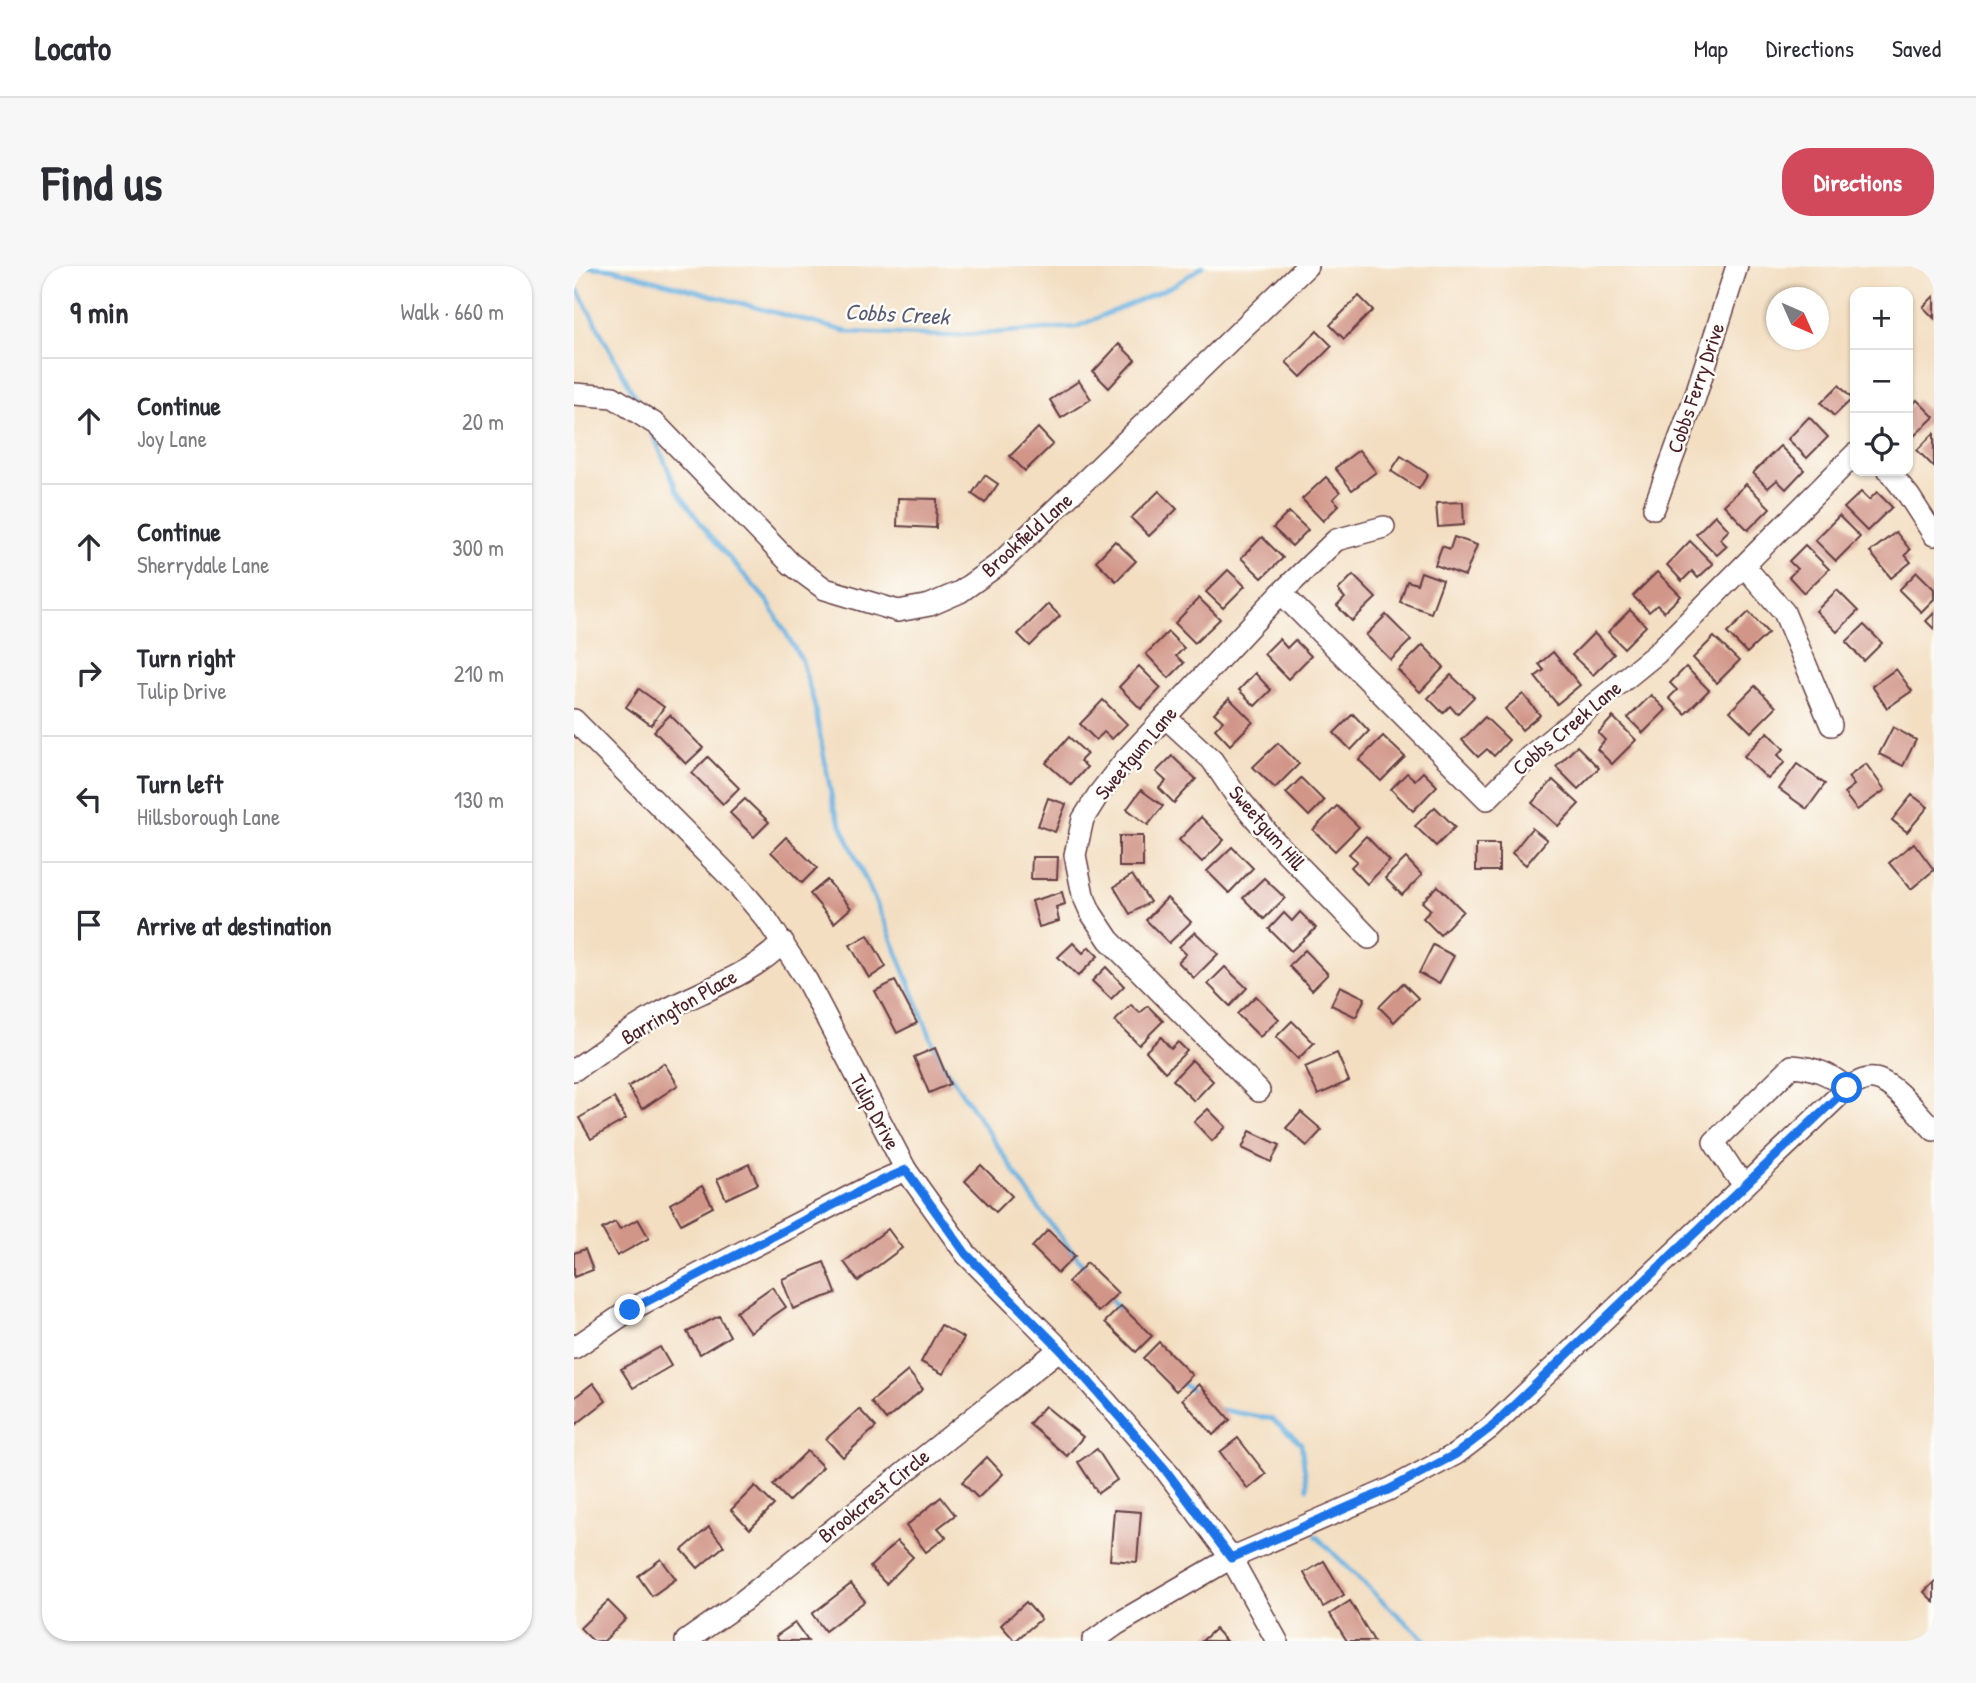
<!DOCTYPE html>
<html lang="en">
<head>
<meta charset="utf-8">
<style>
	:root { --surface:#fff; --page:#f7f7f7; --text:#2b2b33; --muted:#7c7c81; --line:#e1e1e2; --accent:#d1495b }
	body { margin:0; font-family:"Patrick Hand",sans-serif; background:var(--page); color:var(--text) }
	.controls { position:absolute; right:21px; top:21px; display:grid; overflow:hidden; border-radius:14px; box-shadow:0 2px 5px #0004 }
	.controls button { width:63px; height:63px; display:grid; place-items:center; padding:0; border:0; border-bottom:2px solid var(--line); background:var(--surface); color:var(--text); font:35px sans-serif }
	.compass { position:absolute; left:1192px; top:21px; width:63px; height:63px; border-radius:50%; background:var(--surface); box-shadow:0 2px 5px #0004; rotate:135deg }
	.stop { position:absolute; width:21px; height:21px; margin:-16px; border:5px solid #1a73e8; border-radius:50%; background:#fff }
	.stop.end { background:#1a73e8; border-color:#fff; box-shadow:0 2px 7px #0008 }
	.list { margin:0; padding:0; list-style:none }
	h2 { display:flex; justify-content:space-between; align-items:center; height:91px; margin:0; padding:0 28px; font-size:30px }
	h2 small { font-size:23px; font-weight:400; color:var(--muted) }
	.list li { display:grid; grid-template-columns:46px 1fr auto; gap:21px; align-items:center; box-sizing:border-box; height:126px; padding:0 28px; border-top:2px solid var(--line) }
	.list b { display:block; font-size:26px; white-space:nowrap }
	.list p { margin:0; font-size:23px; white-space:nowrap; color:var(--muted) }
	.list em { font-size:23px; font-style:normal; color:var(--muted) }
	.icon { flex:none; width:38px; height:38px; fill:none; stroke:currentColor; stroke-width:2; stroke-linecap:round; stroke-linejoin:round }
	.map { position:relative; flex:none; width:1360px; height:1375px; overflow:hidden; border-radius:28px }
	header { display:flex; align-items:center; gap:42px; box-sizing:border-box; height:98px; padding:0 35px; background:var(--surface); border-bottom:2px solid var(--line) }
	header strong { font-size:33px }
	nav { display:flex; gap:38px; margin-inline-start:auto; font-size:24px }
	.intro { display:flex; align-items:center; justify-content:space-between; box-sizing:border-box; height:168px; padding:0 42px }
	h1 { margin:0; font-size:49px }
	.button { padding:18px 32px; border-radius:28px; background:var(--accent); color:#fff; font-size:24px; font-weight:700 }
	main { display:flex; gap:42px; padding:0 42px }
	aside { flex:1; background:var(--surface); border-radius:28px; box-shadow:0 2px 5px #0004 }
	.map>svg:first-child { display:block }
</style>
</head>
<body>
<header>
<strong>Locato</strong>
<nav><a>Map</a><a>Directions</a><a>Saved</a></nav>
</header>
<div class="intro"><h1>Find us</h1><a class="button">Directions</a></div>
<main>
<aside>
<h2>9 min<small>Walk · 660 m</small></h2>
<ul class="list">
<li><svg class="icon" aria-label="ahead" viewBox="0 0 24 24"><path d="M12 20V5M6 11l6-6 6 6"/></svg><div><b>Continue</b><p>Joy Lane</p></div><em>20 m</em></li>
<li><svg class="icon" aria-label="ahead" viewBox="0 0 24 24"><path d="M12 20V5M6 11l6-6 6 6"/></svg><div><b>Continue</b><p>Sherrydale Lane</p></div><em>300 m</em></li>
<li><svg class="icon" aria-label="right" viewBox="0 0 24 24"><path d="M7 20v-9h11M14 6l5 5-5 5"/></svg><div><b>Turn right</b><p>Tulip Drive</p></div><em>210 m</em></li>
<li><svg class="icon" aria-label="left" viewBox="0 0 24 24"><path d="M17 20v-9H6M10 6l-5 5 5 5"/></svg><div><b>Turn left</b><p>Hillsborough Lane</p></div><em>130 m</em></li>
<li><svg class="icon" aria-label="arrive" viewBox="0 0 24 24"><path d="M6 21V4h12l-3 4 3 4H6"/></svg><div><b>Arrive at destination</b></div></li>
</ul>
</aside>
<div class="map">
<svg width="1360" height="1375" viewBox="0 0 1360 1375">
	<rect width="100%" height="100%" fill="#fdfcf7"/>
	<filter id="ink" filterUnits="userSpaceOnUse"><feTurbulence type="fractalNoise" baseFrequency=".0143" numOctaves="2"/><feDisplacementMap in="SourceGraphic" scale="14" xChannelSelector="R" yChannelSelector="G"/><feConvolveMatrix kernelMatrix="1 2 1 2 8 2 1 2 1" color-interpolation-filters="sRGB"/></filter>
	<filter id="wash" filterUnits="userSpaceOnUse"><feTurbulence type="fractalNoise" baseFrequency=".00686" numOctaves="4" result="noise"/><feDisplacementMap in="SourceGraphic" scale="28" xChannelSelector="R" yChannelSelector="G"/><feGaussianBlur stdDeviation="1.57" result="paint"/><feColorMatrix in="noise" values="0 0 0 0 0 0 0 0 0 0 0 0 0 0 0 0 0 1.4 0 .05"/><feComposite in="paint" operator="in"/></filter>
	<g filter="url(#wash)">
		<rect width="100%" height="100%" fill="#f3dec1"/>
		<g fill="none" stroke-linecap="round" stroke-linejoin="round">
			<!-- stream -->
			<g stroke="#6ab2e1" stroke-width="4.5">
				<path d="M9,0L39,3L274,66L374,70L502,61L599,20L629,0"/>
				<path d="M0,17L64,136"/>
				<path d="M78,166L103,224L136,270L194,336L228,395L240,437L260,543L312,659L365,792L468,947L513,1004"/>
				<path d="M534,1030L546,1045"/>
				<path d="M606,1116L621,1127"/>
				<path d="M643,1143L698,1153L727,1177L733,1222"/>
				<path d="M742,1270L806,1333L853,1375"/>
			</g>
		</g>
		<g id="blocks">
			<!-- building -->
			<g fill="#d29689">
				<path d="M785,30L799,44L770,73L756,59Z"/>
				<path d="M1360,30V52L1349,41Z"/>
				<path d="M743,65L758,80L727,111L712,96Z"/>
				<path d="M545,78L561,94L535,122L519,106Z"/>
				<path d="M505,115L517,133L487,152L476,134Z"/>
				<path d="M1265,119L1278,133L1260,150L1247,137Z"/>
				<path d="M1343,134L1360,151L1340,170L1334,164V143Z"/>
				<path d="M1235,151L1254,171L1233,192L1214,173Z"/>
				<path d="M464,162L479,178L451,205L436,190Z"/>
				<path d="M1360,167V201L1343,184Z"/>
				<path d="M1206,180L1230,204L1212,223L1203,214L1194,222L1179,207Z"/>
				<path d="M785,184L802,206L778,224L761,202Z"/>
				<path d="M827,190L854,208L845,223L817,205Z"/>
				<path d="M411,209L424,218L411,237L398,228Z"/>
				<path d="M752,211L766,226L759,233L765,239L749,255L728,233Z"/>
				<path d="M1172,218L1196,242L1174,264L1150,239Z"/>
				<path d="M585,225L603,243L575,270L557,252Z"/>
				<path d="M1287,226L1295,234L1303,226L1318,241L1293,265L1270,242Z"/>
				<path d="M324,232L363,233L362,262L323,260Z"/>
				<path d="M889,236L890,259L864,261L862,237Z"/>
				<path d="M715,246L734,264L718,280L699,262Z"/>
				<path d="M1141,249L1155,264L1146,273L1153,280L1143,289L1122,268Z"/>
				<path d="M1265,250L1286,271L1262,295L1241,274Z"/>
				<path d="M1322,266L1336,284L1331,289L1337,296L1317,312L1296,286Z"/>
				<path d="M688,271L709,292L688,312L667,292Z"/>
				<path d="M880,271L903,279L891,310L861,299L868,280L876,283Z"/>
				<path d="M541,275L562,295L542,315L522,295Z"/>
				<path d="M1116,275L1139,298L1124,312L1118,305L1108,315L1093,299Z"/>
				<path d="M1231,279L1255,303L1230,327L1215,311L1223,303L1215,295Z"/>
				<path d="M654,304L671,320L649,342L632,326Z"/>
				<path d="M847,306L869,314L857,347L826,336L833,315L843,318Z"/>
				<path d="M1083,306L1107,330L1090,346L1083,339L1075,346L1059,330Z"/>
				<path d="M1343,306L1360,323V333L1347,346L1325,324Z"/>
				<path d="M779,309L802,332L778,355L763,340L771,332L764,324Z"/>
				<path d="M1263,324L1284,345L1263,366L1242,345Z"/>
				<path d="M625,332L646,353L621,377L601,357Z"/>
				<path d="M474,338L486,350L456,380L444,368Z"/>
				<path d="M1056,344L1072,360L1050,382L1034,366Z"/>
				<path d="M1175,346L1194,367L1173,387L1153,367Z"/>
				<path d="M1360,347V363L1352,355Z"/>
				<path d="M812,349L837,374L817,394L792,369Z"/>
				<path d="M1290,359L1308,377L1290,395L1272,376Z"/>
				<path d="M594,366L610,382L602,390L610,397L595,412L572,388Z"/>
				<path d="M1020,367L1040,388L1019,409L998,389Z"/>
				<path d="M1140,371L1165,395L1143,417L1119,392Z"/>
				<path d="M705,373L713,382L721,374L737,390L714,413L690,388Z"/>
				<path d="M849,379L870,401L846,426L824,404Z"/>
				<path d="M979,386L1006,419L983,438L961,411L970,404L965,398Z"/>
				<path d="M565,400L587,422L567,443L545,421Z"/>
				<path d="M1112,401L1135,424L1111,448L1095,432L1103,424L1096,417Z"/>
				<path d="M1322,403L1338,425L1313,442L1298,420Z"/>
				<path d="M681,407L697,424L681,440L665,424Z"/>
				<path d="M877,409L900,431L883,448L876,440L869,447L854,432Z"/>
				<path d="M1181,420L1202,441L1177,466L1156,445Z"/>
				<path d="M65,423L90,441L77,459L52,441Z"/>
				<path d="M949,428L966,449L948,464L931,443Z"/>
				<path d="M1077,429L1092,444L1069,467L1054,452Z"/>
				<path d="M655,432L679,456L656,479L641,463L649,455L640,447Z"/>
				<path d="M529,434L553,458L538,473L530,466L522,474L506,458Z"/>
				<path d="M779,448L795,465L777,484L760,467Z"/>
				<path d="M96,449L129,482L112,498L80,465Z"/>
				<path d="M911,451L935,474L920,490L913,483L904,491L888,474Z"/>
				<path d="M1039,451L1062,474L1038,498L1023,483L1031,474L1024,467Z"/>
				<path d="M1319,461L1342,474L1329,500L1305,488Z"/>
				<path d="M1194,466L1210,483L1204,489L1211,496L1194,513L1170,490Z"/>
				<path d="M809,470L831,491L807,515L785,494Z"/>
				<path d="M495,471L513,488L506,495L513,501L497,519L472,497Z"/>
				<path d="M704,477L725,498L701,522L679,501Z"/>
				<path d="M1003,480L1025,502L1004,523L982,501Z"/>
				<path d="M598,490L622,513L600,537L585,522L592,515L582,506Z"/>
				<path d="M134,491L165,522L149,538L118,507Z"/>
				<path d="M1223,498L1251,518L1233,543L1205,523Z"/>
				<path d="M1292,498L1311,524L1283,544L1270,527L1280,519L1274,511Z"/>
				<path d="M849,506L863,520L839,545L817,523L833,507L841,514Z"/>
				<path d="M727,512L750,535L735,550L712,527Z"/>
				<path d="M979,514L1005,538L984,560L958,537Z"/>
				<path d="M567,524L589,540L574,559L553,543Z"/>
				<path d="M1338,529L1354,541L1333,566L1318,554Z"/>
				<path d="M474,532L492,538L481,566L464,560Z"/>
				<path d="M171,533L195,556L180,571L156,547Z"/>
				<path d="M763,540L785,561L761,585L739,564Z"/>
				<path d="M861,541L881,561L862,580L841,560Z"/>
				<path d="M627,551L650,574L628,596L605,574Z"/>
				<path d="M958,562L973,574L952,599L938,587Z"/>
				<rect x="545" y="570" width="24" height="31"/>
				<path d="M792,570L816,595L793,618L777,601L783,595L775,588Z"/>
				<path d="M212,571L243,602L228,617L197,586Z"/>
				<path d="M1340,577L1360,604L1337,623L1315,597Z"/>
				<rect x="902" y="578" width="23" height="27"/>
				<path d="M658,581L679,602L655,627L633,605Z"/>
				<path d="M458,591H484L483,613H457Z"/>
				<path d="M832,592L848,609L828,629L811,612Z"/>
				<path d="M558,609L576,636L556,648L540,621Z"/>
				<path d="M690,612L711,632L690,653L669,632Z"/>
				<path d="M253,614L277,642L260,657L236,628Z"/>
				<path d="M864,620L889,645L866,669L849,652L857,644L848,636Z"/>
				<path d="M488,626L491,638L482,641L485,655L465,661L458,635Z"/>
				<path d="M593,632L617,656L595,677L572,654Z"/>
				<path d="M726,646L742,662L717,685L695,663L710,647L718,655Z"/>
				<path d="M621,666L644,688L620,712L604,696L612,688L605,681Z"/>
				<path d="M294,669L312,701L295,712L276,679Z"/>
				<path d="M499,677L509,687L515,681L524,690L504,710L484,691Z"/>
				<path d="M859,679L880,690L865,718L845,707Z"/>
				<path d="M731,684L754,708L738,724L715,700Z"/>
				<path d="M532,701L550,720L537,733L518,715Z"/>
				<path d="M651,701L673,722L656,740L634,718Z"/>
				<path d="M321,715L343,757L323,767L301,725Z"/>
				<path d="M829,717L844,732L820,756L805,741Z"/>
				<path d="M766,720L791,732L782,751L757,739Z"/>
				<path d="M682,730L705,753L686,771L663,748Z"/>
				<path d="M557,739L566,747L574,740L589,755L565,779L541,755Z"/>
				<path d="M718,755L740,777L724,793L702,771Z"/>
				<path d="M587,771L597,783L604,776L613,785L591,806L572,785Z"/>
				<path d="M361,782L376,818L355,827L340,791Z"/>
				<path d="M763,787L775,815L744,829L731,801Z"/>
				<path d="M618,794L639,815L620,835L599,814Z"/>
				<path d="M90,797L104,819L68,843L54,821Z"/>
				<path d="M40,832L52,853L17,873L5,852Z"/>
				<path d="M634,843L652,861L638,875L620,856Z"/>
				<path d="M727,846L748,864L733,880L712,862Z"/>
				<path d="M676,865L706,879L697,896L668,882Z"/>
				<path d="M175,898L184,918L152,933L143,913Z"/>
				<path d="M407,899L438,930L422,946L391,915Z"/>
				<path d="M128,920L139,941L107,958L96,938Z"/>
				<path d="M64,953L75,972L43,990L28,963L41,956L46,963Z"/>
				<path d="M314,963L328,982L284,1015L270,996Z"/>
				<path d="M474,964L501,990L484,1007L458,981Z"/>
				<path d="M11,983L19,1004L0,1011V987Z"/>
				<path d="M250,996L262,1027L219,1043L208,1013Z"/>
				<path d="M513,997L544,1027L524,1046L494,1016Z"/>
				<path d="M198,1021L212,1041L176,1066L162,1046Z"/>
				<path d="M547,1040L578,1070L562,1086L531,1056Z"/>
				<path d="M145,1050L156,1070L126,1088L113,1066Z"/>
				<path d="M367,1059L390,1072L369,1108L347,1096Z"/>
				<path d="M585,1076L618,1109L602,1125L569,1092Z"/>
				<path d="M86,1081L97,1100L59,1122L47,1103Z"/>
				<path d="M334,1105L349,1123L312,1154L297,1136Z"/>
				<path d="M19,1117L32,1135L0,1160V1132Z"/>
				<path d="M625,1118L656,1154L639,1169L608,1133Z"/>
				<path d="M471,1140L509,1171L493,1190L455,1158Z"/>
				<path d="M285,1143L302,1161L269,1191L252,1173Z"/>
				<path d="M664,1172L692,1208L674,1223L646,1186Z"/>
				<path d="M523,1183L543,1214L524,1227L504,1196Z"/>
				<path d="M233,1185L249,1201L215,1235L199,1219Z"/>
				<path d="M413,1191L429,1208L404,1232L388,1216Z"/>
				<path d="M181,1220L200,1239L176,1263L157,1244Z"/>
				<path d="M367,1231L381,1249L364,1262L372,1271L352,1286L332,1260Z"/>
				<path d="M540,1244L567,1246L563,1296L536,1294Z"/>
				<path d="M135,1261L150,1280L124,1302L108,1284Z"/>
				<path d="M323,1275L339,1291L312,1318L296,1301Z"/>
				<path d="M87,1293L102,1313L78,1330L64,1310Z"/>
				<path d="M750,1295L770,1329L749,1341L730,1307Z"/>
				<path d="M1360,1316V1336L1350,1326Z"/>
				<path d="M277,1318L291,1335L251,1365L238,1348Z"/>
				<path d="M34,1335L52,1353L30,1375H19L6,1362Z"/>
				<path d="M776,1335L800,1375H773L756,1348Z"/>
				<path d="M452,1336L467,1353L441,1375L427,1359Z"/>
				<path d="M221,1357L234,1375H205L202,1370Z"/>
				<path d="M641,1363L652,1375H628Z"/>
			</g>
		</g>
	</g>
	<g filter="url(#ink)">
		<use href="#blocks" fill-opacity="0" stroke="#633c42" stroke-width="2"/>
		<g fill="none" stroke-linecap="round" stroke-linejoin="round">
			<defs>
				<g id="minor">
					<path d="M0,128L39,131L83,159L217,298L251,323L324,345L356,339L386,326L425,298L733,0"/>
					<path d="M1315,205L1335,230L1360,269"/>
					<path d="M1080,242L1121,131L1163,0"/>
					<path d="M1170,300L1210,346L1257,459"/>
					<path d="M707,327L913,533L955,491L1082,388L1281,188"/>
					<path d="M591,451L638,494L661,528L697,571L795,672"/>
					<path d="M0,454L161,616L193,654L233,715L332,904L392,988L486,1083L590,1202L657,1292L703,1375"/>
					<path d="M0,804C28,785 56,763 86,747C126,725 177,710 209,676"/>
					<path d="M685,825L535,674L517,647L509,629L501,589L509,553L524,529L552,493L707,327L762,274L810,261"/>
					<path d="M1171,919L1159,905L1140,876L1218,800C1241,802 1255,807 1273,822"/>
					<path d="M0,1082L56,1044L300,918L332,904"/>
					<path d="M112,1375L169,1335L486,1083"/>
					<path d="M519,1375L543,1358L657,1292L816,1223L882,1188L916,1162L1273,822C1281,818 1292,811 1300,813C1319,815 1346,850 1360,864"/>
				</g>
			</defs>
			<!-- minor casing -->
			<use href="#minor" stroke="#633c42" stroke-width="24"/>
			<!-- minor -->
			<use href="#minor" stroke="#fff" stroke-width="21"/>
		</g>
	</g>
	<g fill="none" stroke-linecap="round" stroke-linejoin="round" filter="url(#ink)">
		<!-- route -->
		<path stroke="#1a73e8" stroke-width="9" d="M56,1044L300,918L332,904L392,988L486,1083L590,1202L657,1292L816,1223L882,1188L916,1162L1273,822"/>
	</g>
	<g text-anchor="middle" stroke-width="5" stroke-linejoin="round" paint-order="stroke">
		<!-- street labels -->
		<g font-size="21" fill="#4a1f2b" stroke="#fdfcf7">
			<text transform="translate(1122 122) rotate(-71)" y="7">Cobbs Ferry Drive</text>
			<text transform="translate(453 269) rotate(-42)" y="7">Brookfield Lane</text>
			<text transform="translate(993 462) rotate(-40)" y="7">Cobbs Creek Lane</text>
			<text transform="translate(562 487) rotate(-50)" y="7">Sweetgum Lane</text>
			<text transform="translate(693 562) rotate(49)" y="7">Sweetgum Hill</text>
			<text transform="translate(105 741) rotate(-30)" y="7">Barrington Place</text>
			<text transform="translate(301 846) rotate(62)" y="7">Tulip Drive</text>
			<text transform="translate(300 1230) rotate(-39)" y="7">Brookcrest Circle</text>
		</g>
		<!-- water labels -->
		<g font-size="23" font-style="italic" fill="#575a74" stroke="#fdfcf7">
			<text transform="translate(323 48) rotate(3)" y="8">Cobbs Creek</text>
		</g>
	</g>
</svg>
<div class="controls">
<button>+</button>
<button>−</button>
<button><svg class="icon" aria-label="locate" viewBox="0 0 24 24"><circle cx="12" cy="12" r="6"/><path d="M12 2v4M12 18v4M2 12h4M18 12h4"/></svg></button>
</div>
<svg class="compass" viewBox="-18 -18 36 36"><path d="M0-13l5 13h-10z" fill="#e53935"/><path d="M0 13l5-13h-10z" fill="#7c7c81"/></svg>
<div class="stop" style="left:1273px;top:822px"></div>
<div class="stop end" style="left:56px;top:1044px"></div>
</div>
</main>
</body>
</html>
